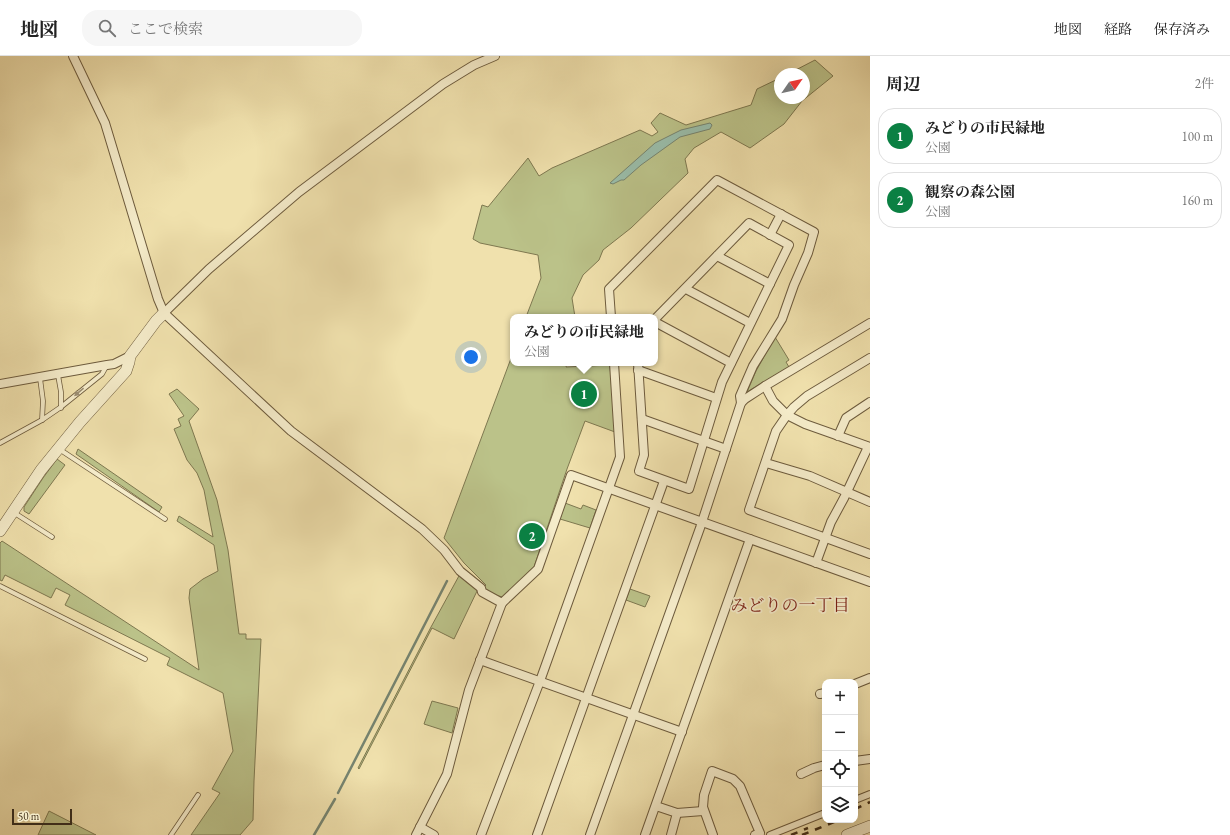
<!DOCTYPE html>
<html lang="ja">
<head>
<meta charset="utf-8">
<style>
	:root { --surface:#fff; --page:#f6f6f6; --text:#222; --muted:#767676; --line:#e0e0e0; --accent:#0b8043 }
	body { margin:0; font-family:"EB Garamond","Noto Serif JP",serif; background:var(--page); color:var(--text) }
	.controls { position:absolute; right:12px; bottom:12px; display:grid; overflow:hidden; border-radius:8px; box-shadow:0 4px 16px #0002 }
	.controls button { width:36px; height:36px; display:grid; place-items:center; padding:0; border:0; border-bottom:1px solid var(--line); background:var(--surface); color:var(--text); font:20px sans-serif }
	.compass { position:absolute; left:774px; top:12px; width:36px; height:36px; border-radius:50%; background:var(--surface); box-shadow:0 4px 16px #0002; rotate:56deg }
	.scale { position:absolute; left:12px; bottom:10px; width:60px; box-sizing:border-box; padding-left:4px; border:2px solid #412e18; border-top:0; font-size:11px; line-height:14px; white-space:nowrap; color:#412e18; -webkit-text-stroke:3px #f5ecca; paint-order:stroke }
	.you { position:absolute; left:471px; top:301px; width:14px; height:14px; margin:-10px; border:3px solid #fff; border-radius:50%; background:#1a73e8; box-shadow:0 0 0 6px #1a73e833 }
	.badge { display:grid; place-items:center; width:26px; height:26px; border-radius:50%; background:var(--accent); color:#fff; font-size:13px; font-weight:700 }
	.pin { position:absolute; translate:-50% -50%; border:2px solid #fff; box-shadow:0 1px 4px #0006 }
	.popup { position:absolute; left:510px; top:258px; width:148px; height:52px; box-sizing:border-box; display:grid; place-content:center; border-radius:8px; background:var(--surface); filter:drop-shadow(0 1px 3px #0005); font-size:13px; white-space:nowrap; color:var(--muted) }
	.popup b { font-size:15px; color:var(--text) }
	.popup::after { content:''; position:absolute; left:50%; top:100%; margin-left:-8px; border:8px solid transparent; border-top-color:var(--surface) }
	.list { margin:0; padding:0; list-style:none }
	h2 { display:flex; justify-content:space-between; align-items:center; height:52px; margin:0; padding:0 16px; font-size:17px }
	h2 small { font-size:13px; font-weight:400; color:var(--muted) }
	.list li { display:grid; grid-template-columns:26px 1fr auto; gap:12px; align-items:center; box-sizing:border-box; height:56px; margin:0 8px 8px; padding:0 8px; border:1px solid var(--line); border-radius:16px }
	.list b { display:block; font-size:15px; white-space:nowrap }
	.list p { margin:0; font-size:13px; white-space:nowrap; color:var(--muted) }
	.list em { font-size:13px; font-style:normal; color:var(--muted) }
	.icon { flex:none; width:22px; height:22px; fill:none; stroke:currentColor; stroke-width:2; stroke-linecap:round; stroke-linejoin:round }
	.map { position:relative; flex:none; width:870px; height:779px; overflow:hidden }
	header { display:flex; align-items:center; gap:24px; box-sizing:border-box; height:56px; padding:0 20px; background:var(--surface); border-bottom:1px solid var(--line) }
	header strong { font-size:19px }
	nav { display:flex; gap:22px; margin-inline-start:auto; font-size:14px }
	.search { width:280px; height:36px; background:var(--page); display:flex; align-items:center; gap:10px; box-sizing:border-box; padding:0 14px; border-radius:16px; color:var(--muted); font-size:15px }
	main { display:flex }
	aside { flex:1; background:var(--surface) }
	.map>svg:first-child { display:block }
</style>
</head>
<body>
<header>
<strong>地図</strong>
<div class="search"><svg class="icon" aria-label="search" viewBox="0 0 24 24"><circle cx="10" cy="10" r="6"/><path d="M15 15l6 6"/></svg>ここで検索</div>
<nav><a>地図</a><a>経路</a><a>保存済み</a></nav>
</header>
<main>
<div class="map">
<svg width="870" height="779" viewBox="0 0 870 779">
	<rect width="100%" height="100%" fill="#f0e1ad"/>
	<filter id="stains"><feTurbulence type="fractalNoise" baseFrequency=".005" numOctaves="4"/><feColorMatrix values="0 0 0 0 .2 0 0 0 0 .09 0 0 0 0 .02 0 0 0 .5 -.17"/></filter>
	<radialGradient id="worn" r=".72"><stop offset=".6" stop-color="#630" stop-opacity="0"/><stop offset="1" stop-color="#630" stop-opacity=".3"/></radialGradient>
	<!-- green -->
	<g fill="#bbc289" stroke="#7e7850">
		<path d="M815,4L833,20L802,45L784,68L750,92L721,76L694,92L685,103L688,117L631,172L603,194L599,204L583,219L572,242L575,261H526L541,222L538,199L480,187L473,183L482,149L488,151L528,102L539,120L552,112L640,74L652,80L658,76L651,67L660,57L686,69L751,49L757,33L780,22V42H804V18H788Z"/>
		<path d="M775,281L789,304L786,306L789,311L747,336L756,315Z"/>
		<path d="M513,297V307H567L566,311L610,309L615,376L585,365L567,413L534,511L504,541C498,541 487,535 484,531L486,529L464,507L444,482Z"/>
		<path d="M177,333L199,353L189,365L217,444L228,494L239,578H246V583H261L254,725L253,764L240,779H191L220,737L212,733L233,695L223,637L167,609L170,602L65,549L70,539L56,532L51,542L5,519L2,525L0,524V487L2,485L199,614L189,542L190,533L203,523L218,515L214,489L177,465L179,460L213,481L204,434L197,417L187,404L174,373L181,370L178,363L184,360L169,338Z"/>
		<path d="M78,393L162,451L159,456L76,398Z"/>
		<path d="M57,403L65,409L29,458L24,455V451L43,422Z"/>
		<path d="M565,447L581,453L583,449L596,454L590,472L560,463Z"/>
		<path d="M460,518L478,533L454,583L432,572L359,713L358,712L431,571Z"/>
		<path d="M630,533L650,540L645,551L626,544Z"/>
		<path d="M432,645L458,652L452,677L424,668Z"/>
		<path d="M49,755L96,779H38Z"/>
	</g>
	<!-- water -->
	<path fill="#9abeab" stroke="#768470" d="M710,67L712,69L710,73L680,81L641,109L624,124H621L613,128L610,127L655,87L681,74Z"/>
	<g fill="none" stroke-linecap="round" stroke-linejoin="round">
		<!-- stream -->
		<g stroke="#768470" stroke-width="2.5">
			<path d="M338,737L447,525"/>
			<path d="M314,779L335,743"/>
		</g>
		<defs>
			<g id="service">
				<path d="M58,319L61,336V352"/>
				<path d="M40,322L43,345L42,364"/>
				<path d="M0,387L42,364L61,351L102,318L107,309"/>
				<path d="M59,393L165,463"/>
				<path d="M13,456L52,481"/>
				<path d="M0,530L145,603"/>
				<path d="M171,779L198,739"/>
			</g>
			<g id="pedestrian">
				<path d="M855,744L870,738"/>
				<path d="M770,779L825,757"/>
			</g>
			<g id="minor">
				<path d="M73,0L105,67L158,243L164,257L291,375L422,473L444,494L460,515L481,532L482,536L502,547L538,513L571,419L870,526"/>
				<path d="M770,179L781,158"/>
				<path d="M717,200L770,228"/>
				<path d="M686,233L750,267"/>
				<path d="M164,257L209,213L299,136L443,28L474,9L495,0"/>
				<path d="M611,261L609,233L717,124L814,176L808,197L794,229L782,263L753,310L740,340L741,347"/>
				<path d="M655,266L731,307"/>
				<path d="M870,302L807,340L794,351L787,359L776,375L749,454L870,498"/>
				<path d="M638,307L644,399L639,415L689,433L722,326L789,189L749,167L655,263"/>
				<path d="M638,314L716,342"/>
				<path d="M0,328L107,309L114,308L130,300"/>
				<path d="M765,330L773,345L787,359L805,368L870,391"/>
				<path d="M642,363L726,393"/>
				<path d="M838,380L846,362L870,346"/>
				<path d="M766,407L810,420L870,446"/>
				<path d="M816,507L831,466L844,442L868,391"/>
				<path d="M480,604L682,676"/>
				<path d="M855,628L870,622"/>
				<path d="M820,638L825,637"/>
				<path d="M855,705L870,703"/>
				<path d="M801,718L814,712L825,709"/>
				<path d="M656,750L677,757L703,755"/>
				<path d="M420,771L434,779"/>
				<path d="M416,779L447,718L469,634L502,547"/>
				<path d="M481,779L540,625L620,401L614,307"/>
				<path d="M537,779L664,425"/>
				<path d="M590,779L700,472L741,347L745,343L765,330L870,267"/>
				<path d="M645,779L750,483"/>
				<path d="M671,779L677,757"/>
				<path d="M713,779L703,751L704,739L712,715L733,723L740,730L760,777L755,779"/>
			</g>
			<g id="tertiary">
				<path d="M0,475L41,414L80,366L126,315L129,306L130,300L156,265L164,257"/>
				<path d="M847,779L870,770"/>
			</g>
		</defs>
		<!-- service casing -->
		<use href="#service" stroke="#6d5b3d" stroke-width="5.5"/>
		<!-- pedestrian casing -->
		<use href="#pedestrian" stroke="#6d5b3d" stroke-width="8"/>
		<!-- minor casing -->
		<use href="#minor" stroke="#6d5b3d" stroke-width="10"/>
		<!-- tertiary casing -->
		<use href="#tertiary" stroke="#6d5b3d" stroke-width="12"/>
		<!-- service -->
		<use href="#service" stroke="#f5ecca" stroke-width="4"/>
		<!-- pedestrian -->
		<use href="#pedestrian" stroke="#f5ecca" stroke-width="6"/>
		<!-- minor -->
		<use href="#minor" stroke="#f5ecca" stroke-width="8"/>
		<!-- tertiary -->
		<use href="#tertiary" stroke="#f5ecca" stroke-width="11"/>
		<!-- rail -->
		<g stroke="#412e18" stroke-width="2.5" stroke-dasharray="7 7" stroke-linecap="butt">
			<path d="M855,753L870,746"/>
			<path d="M791,779L808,772"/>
			<path d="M802,779L839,764"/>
		</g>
	</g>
	<!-- one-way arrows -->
	<defs><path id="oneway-solid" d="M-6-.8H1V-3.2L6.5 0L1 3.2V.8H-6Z"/></defs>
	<use fill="#9b8d71" href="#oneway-solid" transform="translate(79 336) rotate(140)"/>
	<g text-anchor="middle" stroke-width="3.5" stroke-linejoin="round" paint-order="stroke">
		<!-- neighbourhood labels -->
		<g font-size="17" fill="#7a1f14" stroke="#f5ecca">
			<text x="790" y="555">みどりの一丁目</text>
		</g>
	</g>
	<rect width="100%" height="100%" filter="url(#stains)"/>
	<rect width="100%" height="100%" fill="url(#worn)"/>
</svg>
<div class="controls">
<button>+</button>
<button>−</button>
<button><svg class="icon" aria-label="locate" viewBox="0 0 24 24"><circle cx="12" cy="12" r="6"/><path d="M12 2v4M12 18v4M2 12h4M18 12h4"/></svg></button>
<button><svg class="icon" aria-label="layers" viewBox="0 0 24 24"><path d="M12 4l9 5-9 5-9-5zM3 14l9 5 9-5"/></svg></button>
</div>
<svg class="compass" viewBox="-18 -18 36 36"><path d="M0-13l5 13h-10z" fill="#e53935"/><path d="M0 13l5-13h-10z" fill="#767676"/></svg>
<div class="scale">50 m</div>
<div class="you"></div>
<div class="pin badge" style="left:584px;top:338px">1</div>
<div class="popup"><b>みどりの市民緑地</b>公園</div>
<div class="pin badge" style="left:532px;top:480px">2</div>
</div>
<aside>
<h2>周辺<small>2件</small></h2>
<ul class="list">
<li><span class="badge">1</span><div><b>みどりの市民緑地</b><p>公園</p></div><em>100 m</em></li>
<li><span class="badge">2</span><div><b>観察の森公園</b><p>公園</p></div><em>160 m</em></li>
</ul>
</aside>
</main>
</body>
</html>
